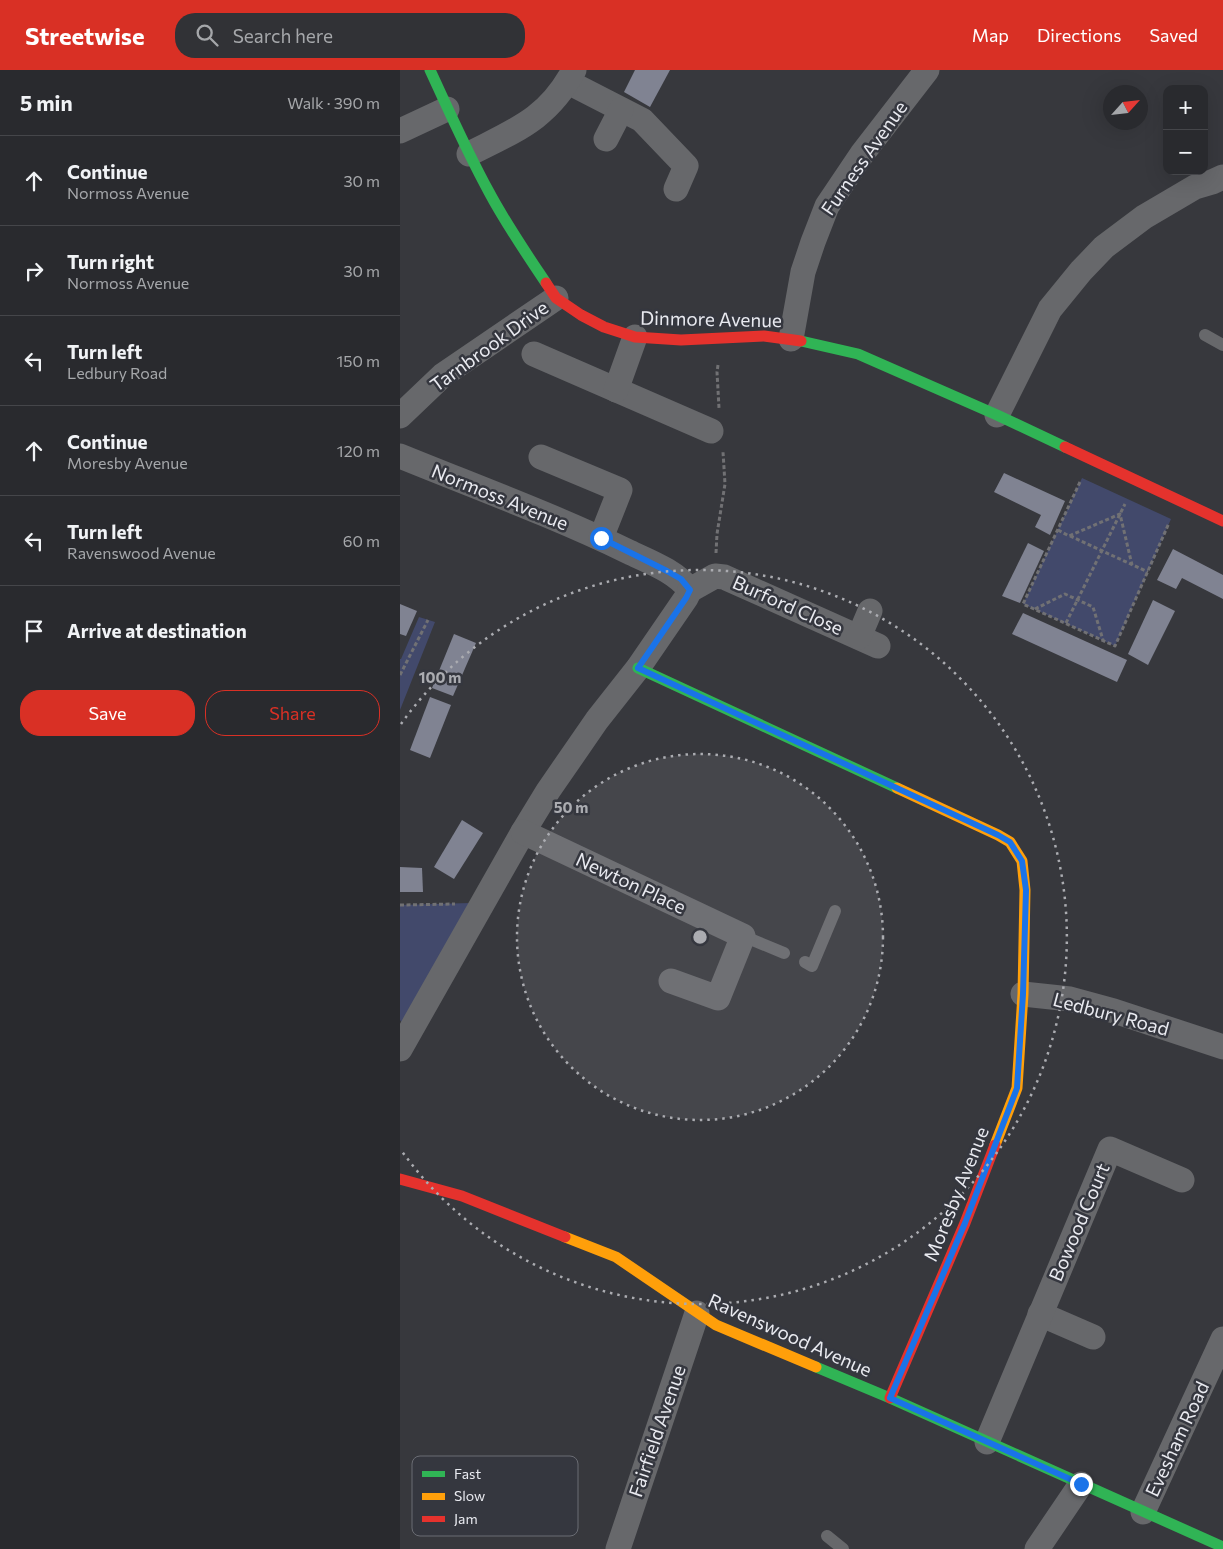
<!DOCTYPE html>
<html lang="en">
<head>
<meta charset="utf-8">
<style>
	:root { --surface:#292a2e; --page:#313236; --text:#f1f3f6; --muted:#a5a7aa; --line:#45464a; --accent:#d93025 }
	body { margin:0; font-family:Commissioner,sans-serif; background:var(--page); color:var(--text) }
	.controls { position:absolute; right:15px; top:15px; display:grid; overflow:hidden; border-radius:10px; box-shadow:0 5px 20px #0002 }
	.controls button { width:45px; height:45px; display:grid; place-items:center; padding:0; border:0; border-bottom:1px solid var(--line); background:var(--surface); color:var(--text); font:25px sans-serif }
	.compass { position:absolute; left:703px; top:15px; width:45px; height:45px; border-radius:50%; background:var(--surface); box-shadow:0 5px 20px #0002; rotate:63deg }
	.stop { position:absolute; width:15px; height:15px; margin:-11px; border:4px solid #1a73e8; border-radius:50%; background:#fff }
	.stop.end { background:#1a73e8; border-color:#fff; box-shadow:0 1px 5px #0008 }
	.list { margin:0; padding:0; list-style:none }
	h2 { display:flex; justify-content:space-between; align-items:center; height:65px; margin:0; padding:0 20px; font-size:21px }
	h2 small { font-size:16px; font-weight:400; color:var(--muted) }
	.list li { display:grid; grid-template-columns:32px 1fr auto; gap:15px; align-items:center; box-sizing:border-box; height:90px; padding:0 20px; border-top:1px solid var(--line) }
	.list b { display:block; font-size:19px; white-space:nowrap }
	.list p { margin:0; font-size:16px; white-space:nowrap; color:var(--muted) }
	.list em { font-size:16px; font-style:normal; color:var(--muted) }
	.actions { display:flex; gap:10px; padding:15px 20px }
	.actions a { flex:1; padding:11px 0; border:1px solid var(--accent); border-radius:20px; text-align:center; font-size:18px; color:var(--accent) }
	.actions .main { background:var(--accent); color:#fff }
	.icon { flex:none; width:28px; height:28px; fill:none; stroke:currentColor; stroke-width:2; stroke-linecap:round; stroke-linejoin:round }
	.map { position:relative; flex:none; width:823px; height:1479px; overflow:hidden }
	header { display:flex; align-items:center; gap:30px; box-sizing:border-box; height:70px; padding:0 25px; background:var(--accent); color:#fff }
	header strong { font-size:24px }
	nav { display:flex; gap:28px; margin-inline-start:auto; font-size:18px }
	.search { width:350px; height:45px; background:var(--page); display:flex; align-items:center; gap:12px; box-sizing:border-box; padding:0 18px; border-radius:20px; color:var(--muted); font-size:19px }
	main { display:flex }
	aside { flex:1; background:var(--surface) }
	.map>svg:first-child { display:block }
</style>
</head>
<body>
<header>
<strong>Streetwise</strong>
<div class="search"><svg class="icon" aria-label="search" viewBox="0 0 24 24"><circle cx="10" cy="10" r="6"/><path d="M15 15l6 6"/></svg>Search here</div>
<nav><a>Map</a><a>Directions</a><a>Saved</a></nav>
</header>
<main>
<aside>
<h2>5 min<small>Walk · 390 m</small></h2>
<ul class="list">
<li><svg class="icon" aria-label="ahead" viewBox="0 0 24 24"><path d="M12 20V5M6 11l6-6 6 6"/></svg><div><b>Continue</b><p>Normoss Avenue</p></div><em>30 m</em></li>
<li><svg class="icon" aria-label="right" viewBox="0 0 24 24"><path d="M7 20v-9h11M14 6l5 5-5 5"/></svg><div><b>Turn right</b><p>Normoss Avenue</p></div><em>30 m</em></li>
<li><svg class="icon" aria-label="left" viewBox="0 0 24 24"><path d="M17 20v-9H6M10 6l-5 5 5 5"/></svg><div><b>Turn left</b><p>Ledbury Road</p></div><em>150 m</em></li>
<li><svg class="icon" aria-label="ahead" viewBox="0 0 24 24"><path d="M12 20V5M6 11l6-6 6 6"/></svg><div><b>Continue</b><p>Moresby Avenue</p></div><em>120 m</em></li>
<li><svg class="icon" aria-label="left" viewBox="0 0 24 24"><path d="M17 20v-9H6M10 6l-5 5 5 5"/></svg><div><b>Turn left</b><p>Ravenswood Avenue</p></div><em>60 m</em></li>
<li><svg class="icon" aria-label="arrive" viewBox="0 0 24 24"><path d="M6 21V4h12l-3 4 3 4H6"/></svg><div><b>Arrive at destination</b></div></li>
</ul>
<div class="actions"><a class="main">Save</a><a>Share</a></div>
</aside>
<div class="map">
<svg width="823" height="1479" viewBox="0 0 823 1479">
	<rect width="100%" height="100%" fill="#37383d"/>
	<!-- green -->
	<g fill="#42496b">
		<path d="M682,408L771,449L715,576L623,534Z"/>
		<path d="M19,547L35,552L0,640V589H1Z"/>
		<path d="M70,833L2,953L0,950V835Z"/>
	</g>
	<!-- building -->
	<g fill="#808392">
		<path d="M235,0H270L250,37L224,22Z"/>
		<path d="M604,403L665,431L650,465L635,457L641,445L594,422Z"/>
		<path d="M628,473L644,481L620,533L602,526Z"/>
		<path d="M773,479L823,505V529L782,508L776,519L757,510Z"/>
		<path d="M753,530L775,541L748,595L728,584Z"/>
		<path d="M0,534L17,541L6,566L0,564Z"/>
		<path d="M623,543L727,590L717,612L612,564Z"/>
		<path d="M54,564L76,573L53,626L32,618Z"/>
		<path d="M30,627L51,635L30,688L10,680Z"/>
		<path d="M62,750L83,763L54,809L34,797Z"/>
		<path d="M0,797L22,798L23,822H0Z"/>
	</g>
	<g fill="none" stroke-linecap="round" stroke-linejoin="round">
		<!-- path -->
		<g stroke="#717174" stroke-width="3" stroke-dasharray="4 2.5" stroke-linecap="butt">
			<path d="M318,295L317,302L319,338"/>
			<path d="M680,412L623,534L634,539L715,576L769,453"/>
			<path d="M658,460L669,466L720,444L732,495"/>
			<path d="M670,466L748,502"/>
			<path d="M316,483L317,464L325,414L323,382"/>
			<path d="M635,539L665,524L693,537L703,570"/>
			<path d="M666,553L725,434"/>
			<path d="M0,605L28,550"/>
			<path d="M0,835L55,834"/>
		</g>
		<!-- lane -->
		<g stroke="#67686b" stroke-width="12">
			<path d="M805,265L823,275"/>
			<path d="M343,866L384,883"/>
			<path d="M405,892L412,896L435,841"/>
			<path d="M427,1466L443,1479"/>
		</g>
		<!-- street -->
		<g stroke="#67686b" stroke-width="25">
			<path d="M168,12L242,50L286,96L276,119"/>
			<path d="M0,61L47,39"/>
			<path d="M206,69L221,40"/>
			<path d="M69,84C116,60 148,49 174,0"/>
			<path d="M391,269L403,202L413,172L427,136L462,84L527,0"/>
			<path d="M134,284L311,361"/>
			<path d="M216,320L235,267"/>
			<path d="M597,345L650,239L681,201L704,177L744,147L795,117L812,112L823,107"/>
			<path d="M0,346L43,305L156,228"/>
			<path d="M0,386C76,417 155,446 229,482C250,492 275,501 290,520L286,528L238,598L197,650L148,721L123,762L0,979"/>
			<path d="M141,387L220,420L201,468"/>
			<path d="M290,520L315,506L324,507L478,576"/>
			<path d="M459,567L470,541"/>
			<path d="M123,762L343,866L318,928L271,911"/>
			<path d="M623,924L670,929L714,941L823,977"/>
			<path d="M640,1244L693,1267"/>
			<path d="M587,1372L710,1079L782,1110"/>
			<path d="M743,1442L823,1269"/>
			<path d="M218,1479L297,1243"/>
			<path d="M637,1479L681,1414"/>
		</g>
		<!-- fast -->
		<g stroke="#30b455" stroke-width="11">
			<path d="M30,0C49,41 67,82 89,122C106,154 126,183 146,213"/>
			<path d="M401,271L458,284L597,345L665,377"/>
			<path d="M238,598L497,718"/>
			<path d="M416,1297L490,1328L823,1477"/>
		</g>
		<!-- slow -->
		<g stroke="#ff9f0a" stroke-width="11">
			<path d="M497,718L598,765L610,772L622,791L625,820L623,924L617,1018L595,1075"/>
			<path d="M165,1167L216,1187L316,1255L416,1297"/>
		</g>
		<!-- jam -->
		<g stroke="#e5322d" stroke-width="11">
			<path d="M146,213L156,228L181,245L204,257L235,267L281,270L364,266L401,271"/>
			<path d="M665,377L823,451"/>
			<path d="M0,1109L62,1126L165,1167"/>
			<path d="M490,1328L565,1153L595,1075"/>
		</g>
	</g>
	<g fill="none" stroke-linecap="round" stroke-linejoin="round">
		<!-- route -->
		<path stroke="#1a73e8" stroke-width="6" d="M201,468L267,501L281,509L290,520L286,528L238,598L598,765L610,772L622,791L626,820L623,924L617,1018L565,1153L490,1328L681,1414"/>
	</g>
	<!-- distance rings -->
	<circle cx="300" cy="867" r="183" fill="#abacb1" fill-opacity=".12"/>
	<g fill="none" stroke="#abacb1" stroke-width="2.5" stroke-dasharray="2.5 5">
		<circle cx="300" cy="867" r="183"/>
		<path d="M1 654A367 367 0 1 1 1 1080"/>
	</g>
	<g text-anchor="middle" stroke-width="5" stroke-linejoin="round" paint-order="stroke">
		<!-- street labels -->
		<g font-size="19" fill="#e9eaf0" stroke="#35373f">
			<text transform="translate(464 88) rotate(-55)" y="7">Furness Avenue</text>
			<text transform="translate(311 249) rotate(1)" y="7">Dinmore Avenue</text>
			<text transform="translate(89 276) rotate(-36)" y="7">Tarnbrook Drive</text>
			<text transform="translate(100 427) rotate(22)" y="7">Normoss Avenue</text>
			<text transform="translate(388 535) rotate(24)" y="7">Burford Close</text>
			<text transform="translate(231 813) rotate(25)" y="7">Newton Place</text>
			<text transform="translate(711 944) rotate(15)" y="7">Ledbury Road</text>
			<text transform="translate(556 1124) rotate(-68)" y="7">Moresby Avenue</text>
			<text transform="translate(679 1152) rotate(-67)" y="7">Bowood Court</text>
			<text transform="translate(390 1265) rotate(24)" y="7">Ravenswood Avenue</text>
			<text transform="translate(257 1361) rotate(-71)" y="7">Fairfield Avenue</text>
			<text transform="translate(777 1369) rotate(-65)" y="7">Evesham Road</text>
		</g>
	</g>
	<!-- legend -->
	<rect x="12" y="1386" width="166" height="80" rx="8" fill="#35373f" stroke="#6b6d74" stroke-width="1"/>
	<rect x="22" y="1401" width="23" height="6" fill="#30b455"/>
	<rect x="22" y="1423" width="23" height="7" fill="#ff9f0a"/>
	<rect x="22" y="1446" width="23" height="6" fill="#e5322d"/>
	<g font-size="14" fill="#e9eaf0">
		<text x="54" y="1409">Fast</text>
		<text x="54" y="1431">Slow</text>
		<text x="54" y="1454">Jam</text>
	</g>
	<circle cx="300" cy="867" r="8" fill="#abacb1" stroke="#35373f" stroke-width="2.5"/>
	<g font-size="15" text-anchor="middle" font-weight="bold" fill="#abacb1" stroke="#35373f" stroke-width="5" stroke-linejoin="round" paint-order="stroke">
		<text x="40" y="613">100 m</text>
		<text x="171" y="743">50 m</text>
	</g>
</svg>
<div class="controls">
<button>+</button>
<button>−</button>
</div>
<svg class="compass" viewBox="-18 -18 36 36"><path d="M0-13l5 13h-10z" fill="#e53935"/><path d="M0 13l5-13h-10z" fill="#a5a7aa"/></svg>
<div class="stop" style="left:201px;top:468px"></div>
<div class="stop end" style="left:681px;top:1414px"></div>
</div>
</main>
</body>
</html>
